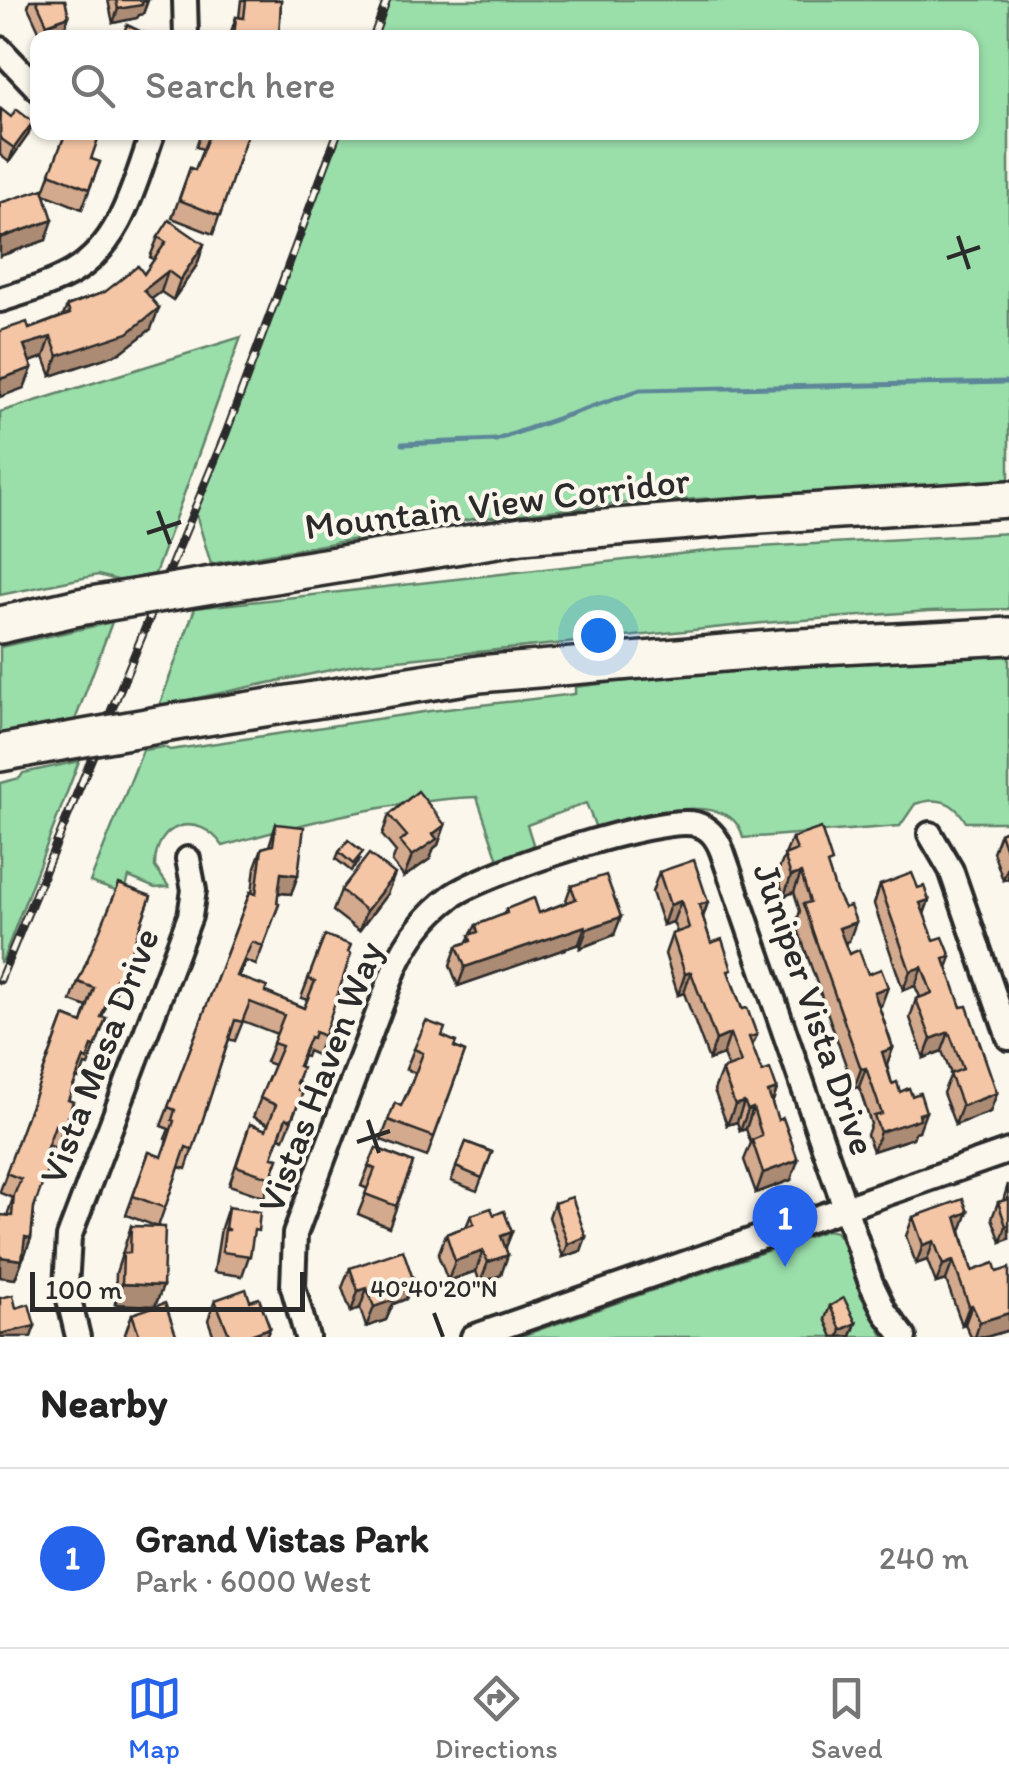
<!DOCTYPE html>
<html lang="en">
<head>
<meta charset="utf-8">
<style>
	:root { --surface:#fff; --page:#f6f6f6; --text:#222; --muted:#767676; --line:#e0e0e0; --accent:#2563eb }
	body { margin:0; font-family:Itim,sans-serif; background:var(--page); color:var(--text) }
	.scale { position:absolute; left:30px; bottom:25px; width:275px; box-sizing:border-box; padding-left:10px; border:5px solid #2b2b2b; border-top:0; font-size:28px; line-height:35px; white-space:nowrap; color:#2b2b2b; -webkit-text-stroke:8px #fbf7ec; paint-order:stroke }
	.you { position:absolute; left:598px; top:635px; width:35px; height:35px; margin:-25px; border:8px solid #fff; border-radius:50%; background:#1a73e8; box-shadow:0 0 0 15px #1a73e833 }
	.badge { display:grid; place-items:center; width:65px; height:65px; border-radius:50%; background:var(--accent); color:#fff; font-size:32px; font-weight:700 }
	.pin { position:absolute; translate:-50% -82px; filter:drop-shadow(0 2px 5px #0008) }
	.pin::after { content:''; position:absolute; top:52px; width:35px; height:30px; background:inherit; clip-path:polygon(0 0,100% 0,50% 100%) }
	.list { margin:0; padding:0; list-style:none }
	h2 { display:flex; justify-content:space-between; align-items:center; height:130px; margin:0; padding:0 40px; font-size:42px }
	h2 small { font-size:32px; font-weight:400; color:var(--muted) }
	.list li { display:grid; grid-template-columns:65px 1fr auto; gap:30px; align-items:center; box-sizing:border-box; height:180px; padding:0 40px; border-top:2px solid var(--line) }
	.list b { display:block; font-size:38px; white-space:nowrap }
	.list p { margin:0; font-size:32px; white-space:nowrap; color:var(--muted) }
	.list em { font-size:32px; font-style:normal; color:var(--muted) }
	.icon { flex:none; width:55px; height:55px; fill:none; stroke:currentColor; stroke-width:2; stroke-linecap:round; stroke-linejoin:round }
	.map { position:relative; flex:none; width:1009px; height:1337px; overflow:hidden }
	.search { position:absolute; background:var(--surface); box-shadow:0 2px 8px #0004; left:30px; right:30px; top:30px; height:110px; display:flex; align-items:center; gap:25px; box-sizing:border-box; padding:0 35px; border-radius:20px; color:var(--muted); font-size:38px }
	.sheet { height:310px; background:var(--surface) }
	nav { display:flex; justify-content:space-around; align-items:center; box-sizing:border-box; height:140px; border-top:2px solid var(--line); background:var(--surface); font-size:28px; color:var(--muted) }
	nav a { display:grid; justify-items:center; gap:5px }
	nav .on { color:var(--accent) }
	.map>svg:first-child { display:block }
</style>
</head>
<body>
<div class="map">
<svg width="1009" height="1337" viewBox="0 0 1009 1337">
	<rect width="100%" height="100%" fill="#fbf7ec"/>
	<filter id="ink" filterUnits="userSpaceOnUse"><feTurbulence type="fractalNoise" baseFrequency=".01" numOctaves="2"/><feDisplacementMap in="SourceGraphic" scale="20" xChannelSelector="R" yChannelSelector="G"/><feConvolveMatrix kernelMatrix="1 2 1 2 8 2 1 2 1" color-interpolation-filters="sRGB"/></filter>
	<g filter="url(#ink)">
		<!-- green -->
		<g fill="#9adeaa" stroke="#62846a" stroke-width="2.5">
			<path d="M390,0H1009V482L627,503L474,519L211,564L196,514L340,133L972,132V38L376,37Z"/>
			<path d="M241,337L155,574L121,581L98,575L0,595V412Z"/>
			<path d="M1009,533V609L929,611L763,623L359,664L159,706L195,608L724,549Z"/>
			<path d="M112,622L74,723L0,736V647Z"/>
			<path d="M1009,655V822H966C954,801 938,796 915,804L900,826L743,838C734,786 630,817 596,828L586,803L527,825L535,850L499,863L477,797C390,801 307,822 223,846C198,810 154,823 155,867L169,887L155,888L129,877L124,894L90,882L143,750L164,747L170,750L430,711L575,694V687C719,669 864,662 1009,655Z"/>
			<path d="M79,761L2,962H0V783L20,778L23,773Z"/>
			<path d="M827,1230L836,1232L841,1238L861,1296L884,1337H518Z"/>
		</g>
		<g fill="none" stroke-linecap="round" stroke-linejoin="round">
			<!-- stream -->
			<path stroke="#5d8798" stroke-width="5" d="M402,444L496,440L640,390L1009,382"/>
			<defs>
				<g id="minor">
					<path d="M185,0L186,38"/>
					<path d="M0,49L38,89"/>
					<path d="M0,300C24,292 51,285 73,272C122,243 135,182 153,132"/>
					<path d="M930,834L951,870L1009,1038"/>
					<path d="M78,1337L66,1287L69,1237L190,916L194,890L188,859"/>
					<path d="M307,1337L293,1287L295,1234L395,968C408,939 426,915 452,896C486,872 658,815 696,824C710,828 717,838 722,851L871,1283L885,1312L904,1337"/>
					<path d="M473,1337L1009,1151"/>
				</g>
				<g id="highway">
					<path d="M230,582L522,535L760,515L1009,499"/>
					<path d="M0,625L79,607"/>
					<path d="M175,722L479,674L783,648L1009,636"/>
					<path d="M0,753L27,748"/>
				</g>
			</defs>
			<!-- minor casing -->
			<use href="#minor" stroke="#2b2b2b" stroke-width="30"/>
			<!-- highway casing -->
			<use href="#highway" stroke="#2b2b2b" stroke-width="42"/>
			<!-- minor -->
			<use href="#minor" stroke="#fbf7ec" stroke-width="22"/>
			<!-- highway -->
			<use href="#highway" stroke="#fbf7ec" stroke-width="35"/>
			<defs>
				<g id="rail">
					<path d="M373,38L387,0"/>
					<path d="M0,980L226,433L338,132"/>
				</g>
			</defs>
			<!-- rail casing -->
			<use href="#rail" stroke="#2b2b2b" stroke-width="9"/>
			<!-- rail -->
			<use href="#rail" stroke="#fbf7ec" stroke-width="5" stroke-dasharray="15" stroke-linecap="butt"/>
			<defs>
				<g id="highway-bridge">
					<path d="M79,607L230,582"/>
					<path d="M27,748L175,722"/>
				</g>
			</defs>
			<!-- highway-bridge casing -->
			<use href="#highway-bridge" stroke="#2b2b2b" stroke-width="42" stroke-linecap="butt"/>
			<!-- highway-bridge -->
			<use href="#highway-bridge" stroke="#fbf7ec" stroke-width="35"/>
		</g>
		<!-- wall -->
		<g fill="#d3aa8e" stroke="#2b2b2b" stroke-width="2.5">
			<path d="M30,0H65L64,30L42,37L28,7Z"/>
			<path d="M108,0H148L143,14L139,15L137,18L113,23Z"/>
			<path d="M241,0H281L279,38H229L236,17L239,18Z"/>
			<path d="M0,110L28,135L9,162L0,155Z"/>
			<path d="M66,132L91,159L100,162L82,209L45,194L46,240L0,256V203L44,191Z"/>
			<path d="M201,132H248L213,234L172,218L190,168L195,170L203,149L196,147Z"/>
			<path d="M158,237L204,244L197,265L173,300L161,292L151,299V329L120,353L51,376L44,357L30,362L32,368L24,388L29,329L63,316L67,306L105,292L144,274L154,260L150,257Z"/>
			<path d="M389,815L445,825L438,845L434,848L430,859L404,877L392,862L396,852L382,835Z"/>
			<path d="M276,824L298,875L291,894L278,893L277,903L279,904L256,965L246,961L238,977L265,992L304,1008L308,1000L301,998L325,935L324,1036L317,1055L308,1051L306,1057L303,1056L299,1067L298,1090L303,1092L284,1139L279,1137L272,1157L278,1158L264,1197L229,1185L250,1124L266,1130L268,1124L253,1117L274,1065L266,1062L277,1034L243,1021L235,1041L229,1039L186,1169L179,1167L158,1227L126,1215L149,1152L161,1157L167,1140L165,1139L169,1129L161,1126L250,892L252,893L255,867L262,848L269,846Z"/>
			<path d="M1009,829V881L1008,879L1003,880L993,852L1000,833Z"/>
			<path d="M792,838L829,871L849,941L845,942L849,954L868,974L888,987L879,1007L893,1048L887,1065L892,1084L900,1092L919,1131L915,1132L913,1138L873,1151L867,1135L871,1124L859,1087L854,1088L796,924L800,911L794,892L784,896L777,874Z"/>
			<path d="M339,852L360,859L351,871L336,859Z"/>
			<path d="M659,872L708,902L703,917L711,943L730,976L742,1009L757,1035L752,1046L762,1072L777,1089L772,1104L791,1180L756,1193L744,1160L751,1143L746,1129L740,1131L737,1122L727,1125L714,1090L722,1070L728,1067L723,1055L709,1060L684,993L678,995L665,954L672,934L677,932L673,922L663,925L652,892Z"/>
			<path d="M880,885L918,888L929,900L924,914L934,940L951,957L947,968L990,1112L955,1125L943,1093L951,1074L942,1051L924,1058L910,1018L916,999L920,997L915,986L903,990L874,904Z"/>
			<path d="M571,886L614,935L580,948L579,944L458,986L450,965L457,946L466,943L476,925L503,915L506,909L539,913L565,903Z"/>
			<path d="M341,890L387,894L359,931L333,911Z"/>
			<path d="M151,896L113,1000L109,999L102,1017L106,1018L88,1066L85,1065L80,1079L77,1078L68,1100L73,1102L56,1148L48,1145L45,1153V1165L34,1208L31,1238L15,1279L0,1277V1215L7,1216L13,1198L0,1193V1191L64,1016L82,1023L87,1007L71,1001L78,982Z"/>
			<path d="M442,1036L454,1047L465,1052L427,1157L381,1140L395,1103L401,1106L416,1073L406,1069L414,1049Z"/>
			<path d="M466,1142L492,1152L477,1191L451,1181Z"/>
			<path d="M376,1148L413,1163L389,1227L358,1214L368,1189L361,1186Z"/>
			<path d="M1008,1184L1009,1239L1001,1242L992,1218L998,1202L1003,1201Z"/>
			<path d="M554,1203L581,1251L563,1257L549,1217Z"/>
			<path d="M228,1207L251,1250L242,1276L214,1272L221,1228Z"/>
			<path d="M471,1215L506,1248L501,1275L480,1283L476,1271L448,1281L438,1255L446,1234L466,1227Z"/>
			<path d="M913,1217L961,1231L972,1271L1009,1330L986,1337H971L965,1324L962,1325L946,1280L936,1283L927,1260L916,1264L906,1236Z"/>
			<path d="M131,1226L163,1286L155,1306L115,1304L116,1273Z"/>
			<path d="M350,1268L413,1279L406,1299L393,1304L386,1320L366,1327L360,1308L351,1312L342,1288Z"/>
			<path d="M215,1300L250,1301L270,1328L266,1337H214L208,1320Z"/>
			<path d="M830,1306L856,1323L851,1336L833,1337L825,1319Z"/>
			<path d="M132,1314L177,1337H126L125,1334Z"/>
		</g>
		<!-- shaded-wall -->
		<g fill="#ac8b74" stroke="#2b2b2b" stroke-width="2.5">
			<path d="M148,0L143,14L139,15L137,18L113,23L118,9Z"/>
			<path d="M69,16L64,30L42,37L47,24Z"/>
			<path d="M33,122L28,135L9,162L14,148Z"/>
			<path d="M53,220L46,240L0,256V238Z"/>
			<path d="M204,244L197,265L173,300L180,280Z"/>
			<path d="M168,271L161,292L137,310L144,290Z"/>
			<path d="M159,308L151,329L120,353L51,376L58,356Z"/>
			<path d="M51,337L44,357L17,366L24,345Z"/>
			<path d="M32,368L24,388L0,397V379Z"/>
			<path d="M445,825L438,845L434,848L430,859L404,877L412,856L433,834Z"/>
			<path d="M1009,864L1008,879L1003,880Z"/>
			<path d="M281,873L298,875L291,894L274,892Z"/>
			<path d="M801,873L794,892L784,896L791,876Z"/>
			<path d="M395,874L387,894L359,931L366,911Z"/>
			<path d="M929,900L922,919L920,903Z"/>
			<path d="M681,901L673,922L663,925L670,905Z"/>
			<path d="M708,902L701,923L699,905Z"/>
			<path d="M621,917L614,935L580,948L587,929Z"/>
			<path d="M856,922L849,941L832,947L839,928Z"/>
			<path d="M585,926L579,944L458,986L465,967Z"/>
			<path d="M922,967L915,986L903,990L910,971Z"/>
			<path d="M691,972L684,993L678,995L685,974Z"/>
			<path d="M888,987L881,1006L867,1011L874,992Z"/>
			<path d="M949,1032L942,1051L924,1058L931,1039Z"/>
			<path d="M730,1034L723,1055L709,1060L716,1040Z"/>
			<path d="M893,1048L886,1067L882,1052Z"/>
			<path d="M866,1068L859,1087L854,1088L861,1069Z"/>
			<path d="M777,1089L770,1109L768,1092Z"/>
			<path d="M997,1093L990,1112L955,1125L962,1106Z"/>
			<path d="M744,1102L737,1122L727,1125L735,1105Z"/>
			<path d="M753,1108L746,1129L740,1131L748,1110Z"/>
			<path d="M926,1112L919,1131L915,1132L913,1138L873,1151L880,1132Z"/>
			<path d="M798,1160L791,1180L756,1193L763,1173Z"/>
			<path d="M968,1212L961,1231L949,1236L956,1217Z"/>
			<path d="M1009,1225V1239L1001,1242L1006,1226Z"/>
			<path d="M512,1232L504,1252L501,1236Z"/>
			<path d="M25,1237L31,1238L24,1257H18Z"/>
			<path d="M586,1237L581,1251L563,1257L568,1244Z"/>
			<path d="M934,1241L927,1260L916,1264L923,1245Z"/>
			<path d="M483,1251L476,1271L448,1281L455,1261Z"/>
			<path d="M508,1255L501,1275L480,1283L488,1262Z"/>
			<path d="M0,1257L22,1260L15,1279L0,1277Z"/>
			<path d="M953,1261L946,1280L936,1283L943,1265Z"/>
			<path d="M413,1279L406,1299L393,1304L386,1320L366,1327L374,1307L389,1287Z"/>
			<path d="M122,1284L163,1286L155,1306L115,1304Z"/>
			<path d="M367,1288L360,1308L351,1312L358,1291Z"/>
			<path d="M972,1305L965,1324L962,1325L969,1306Z"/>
			<path d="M1009,1313V1330L986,1337H975L980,1322Z"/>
			<path d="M856,1323L851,1336L839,1337L841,1330Z"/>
			<path d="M35,1326L31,1337H0V1334Z"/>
			<path d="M270,1328L266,1337H244Z"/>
		</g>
		<!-- building -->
		<g fill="#f5c6a5" stroke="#2b2b2b" stroke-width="2.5">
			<path d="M36,0H65L69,16L47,24Z"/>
			<path d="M116,0H148L142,1V5L118,9Z"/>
			<path d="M246,0H281L279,38L234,37L236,17L244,18Z"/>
			<path d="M127,25L148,35L147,38H121Z"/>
			<path d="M1,109L11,117L16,109L33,122L14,148L0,138Z"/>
			<path d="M66,132H89L99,136L91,159L100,162L89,189L50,173Z"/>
			<path d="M210,132H248L220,216L179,200L190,168L195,170Z"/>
			<path d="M43,189L53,220L0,238V203Z"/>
			<path d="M169,220L204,244L180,280L168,271L144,290L159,308L128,333L58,356L51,337L24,345L32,368L0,379V331L27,322L29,329L70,314L67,306L105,292L138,266L144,274L166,242L158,237Z"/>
			<path d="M418,791L445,825L433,834L437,839L412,856L400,842L407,836L389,815Z"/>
			<path d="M276,824L304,827L298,875L281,873L277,903L279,904L263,946L252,942L237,976L267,987L265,992L304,1008L315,981L308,979L325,935L351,945L348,952L351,954L324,1036L315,1032L313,1038L310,1037L298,1066L302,1068L296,1083L300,1084L298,1090L303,1092L291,1120L286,1118L272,1157L278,1158L271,1178L236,1166L250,1124L266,1130L276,1105L260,1098L282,1046L273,1043L284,1015L250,1002L242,1022L235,1020L193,1150L186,1147L165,1208L133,1196L149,1152L162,1157L174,1121L172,1120L175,1110L168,1107L250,892L256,894L262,848L273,845Z"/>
			<path d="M821,828L832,862L827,864L836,892L844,908L850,906L856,922L839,928L849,954L859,950L868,974L881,969L888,987L874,992L893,1048L882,1052L892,1084L897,1082L900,1092L909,1088L912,1096L920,1093L926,1112L919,1114L920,1119L880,1132L874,1116L882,1114L866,1068L861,1069L803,904L810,902L801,873L791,876L784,855L797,850L792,838Z"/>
			<path d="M1009,829V859L1000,833Z"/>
			<path d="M348,840L363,852L353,864L339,852Z"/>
			<path d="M369,854L395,874L366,911L341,890Z"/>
			<path d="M694,860L708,902L699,905L711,943L722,939L732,970L728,971L742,1009L747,1008L757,1035L749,1037L762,1072L770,1069L777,1089L768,1092L778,1120L783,1118L798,1160L763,1173L752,1140L762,1136L753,1108L748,1110L744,1102L735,1105L722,1070L741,1063L730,1034L716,1040L691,972L685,974L672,934L689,928L681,901L670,905L659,872Z"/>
			<path d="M912,873L918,888L924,886L929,900L920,903L934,940L943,937L951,957L944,959L961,1007L967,1006L997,1093L962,1106L950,1074L963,1069L949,1032L931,1039L916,999L932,993L922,967L910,971L880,885Z"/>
			<path d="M606,875L621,917L587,929L585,926L465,967L457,946L471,941L469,935L478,932L476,925L507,913L506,909L534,898L539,913L576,899L571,886Z"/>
			<path d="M119,884L151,896L120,981L116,979L101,1017L106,1018L95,1047L92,1046L87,1060L84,1058L68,1100L73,1102L63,1128L55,1125L45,1153L49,1154L45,1165L49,1166L34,1207L31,1238L25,1237L22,1260L0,1257V1215L12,1216L14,1195L21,1179L6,1173L64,1016L82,1023L94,988L78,982Z"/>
			<path d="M426,1021L445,1028L442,1036L456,1042L454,1047L465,1052L434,1137L388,1120L395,1103L401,1106L409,1090L423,1053L414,1049Z"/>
			<path d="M466,1142L492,1152L482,1178L456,1167Z"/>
			<path d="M376,1148L413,1163L396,1206L365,1194L375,1169L368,1166Z"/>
			<path d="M572,1197L586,1237L568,1244L554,1203Z"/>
			<path d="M963,1199L968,1212L956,1217L972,1271L994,1263L997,1272L1009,1268V1313L980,1322L972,1305L969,1306L953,1261L943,1265L934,1241L923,1245L913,1217Z"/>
			<path d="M1009,1199V1225L1006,1226L998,1202Z"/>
			<path d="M228,1207L260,1212L258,1231L254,1230L250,1256L222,1252L225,1230H230L225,1228Z"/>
			<path d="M491,1208L494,1215L504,1211L512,1232L501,1236L508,1255L488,1262L483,1251L455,1261L446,1234L474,1224L471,1215Z"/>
			<path d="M131,1226L165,1227L163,1286L122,1284L123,1253H130Z"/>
			<path d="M403,1250L413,1279L389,1287L394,1300L374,1307L367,1288L358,1291L350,1268Z"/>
			<path d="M246,1289L250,1301L259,1298L270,1328L244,1337H230L215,1300Z"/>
			<path d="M13,1295L16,1308L29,1304L35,1326L0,1334V1298Z"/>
			<path d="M844,1298L856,1323L841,1330L830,1306Z"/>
			<path d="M165,1303L177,1337H140L132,1314Z"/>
		</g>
	</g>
	<!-- ticks -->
	<path fill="none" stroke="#2b2b2b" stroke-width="4" d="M958,236L969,269M947,258L980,247M158,511L170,544M147,533L181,522M368,1120L379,1153M357,1142L390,1131M434,1313L443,1337"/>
	<g text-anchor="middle" stroke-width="8" stroke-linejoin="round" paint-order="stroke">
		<!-- street labels -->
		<g font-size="38" fill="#2b2b2b" stroke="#fbf7ec">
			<text transform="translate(497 503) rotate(-7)" y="13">Mountain View Corridor</text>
			<text transform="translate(815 1009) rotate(71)" y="13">Juniper Vista Drive</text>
			<text transform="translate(99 1056) rotate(-69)" y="13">Vista Mesa Drive</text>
			<text transform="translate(320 1077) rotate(-69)" y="13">Vistas Haven Way</text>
		</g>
	</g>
	<g font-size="25" text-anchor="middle" fill="#2b2b2b" stroke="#fbf7ec" stroke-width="8" stroke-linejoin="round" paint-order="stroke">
		<text x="434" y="1297">40°40'20"N</text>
	</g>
</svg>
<div class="scale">100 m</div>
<div class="you"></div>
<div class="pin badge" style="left:785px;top:1267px">1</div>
<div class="search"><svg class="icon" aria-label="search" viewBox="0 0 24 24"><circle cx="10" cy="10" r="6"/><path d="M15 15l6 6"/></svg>Search here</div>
</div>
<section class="sheet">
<h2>Nearby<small></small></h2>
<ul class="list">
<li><span class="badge">1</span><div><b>Grand Vistas Park</b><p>Park · 6000 West</p></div><em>240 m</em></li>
</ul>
</section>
<nav>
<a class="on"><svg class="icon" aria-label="map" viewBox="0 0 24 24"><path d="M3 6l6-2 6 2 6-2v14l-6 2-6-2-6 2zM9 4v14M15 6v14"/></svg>Map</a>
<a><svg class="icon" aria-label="directions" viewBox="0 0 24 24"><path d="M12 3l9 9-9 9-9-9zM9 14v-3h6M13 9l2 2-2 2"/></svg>Directions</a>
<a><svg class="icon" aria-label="saved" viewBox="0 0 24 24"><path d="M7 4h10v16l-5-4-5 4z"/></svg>Saved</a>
</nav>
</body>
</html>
